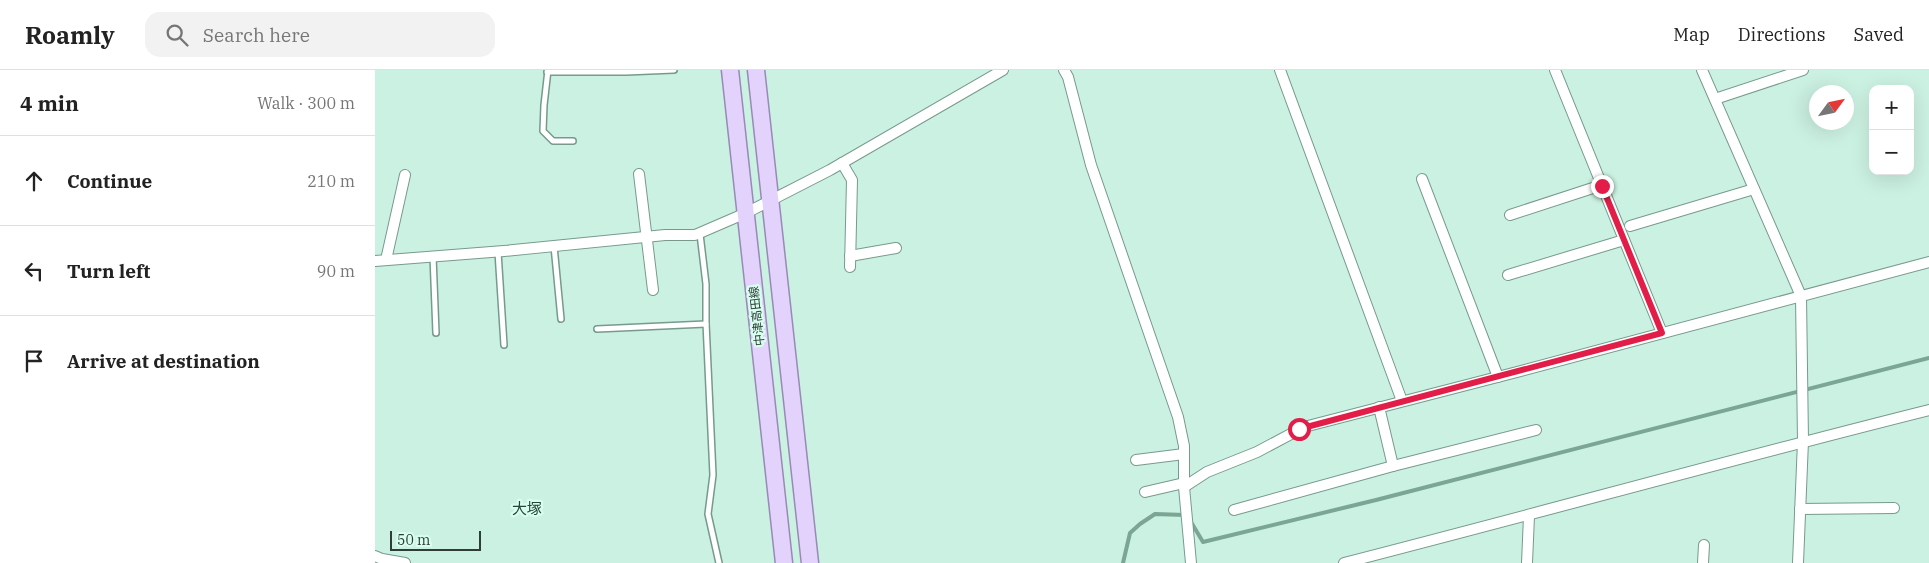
<!DOCTYPE html>
<html lang="en">
<head>
<meta charset="utf-8">
<style>
	:root { --surface:#fff; --page:#f2f2f2; --text:#222; --muted:#767676; --line:#e0e0e0 }
	body { margin:0; font-family:"IBM Plex Serif","Noto Sans JP",serif; background:var(--page); color:var(--text) }
	.controls { position:absolute; right:15px; top:15px; display:grid; overflow:hidden; border-radius:10px; box-shadow:0 5px 20px #0002 }
	.controls button { width:45px; height:45px; display:grid; place-items:center; padding:0; border:0; border-bottom:1px solid var(--line); background:var(--surface); color:var(--text); font:25px sans-serif }
	.compass { position:absolute; left:1434px; top:15px; width:45px; height:45px; border-radius:50%; background:var(--surface); box-shadow:0 5px 20px #0002; rotate:57deg }
	.scale { position:absolute; left:15px; bottom:12px; width:91px; box-sizing:border-box; padding-left:5px; border:2px solid #2e3d37; border-top:0; font-size:14px; line-height:18px; white-space:nowrap; color:#2e3d37; -webkit-text-stroke:4px #d8feef; paint-order:stroke }
	.stop { position:absolute; width:15px; height:15px; margin:-11px; border:4px solid #e11d48; border-radius:50%; background:#fff }
	.stop.end { background:#e11d48; border-color:#fff; box-shadow:0 1px 5px #0008 }
	.list { margin:0; padding:0; list-style:none }
	h2 { display:flex; justify-content:space-between; align-items:center; height:65px; margin:0; padding:0 20px; font-size:21px }
	h2 small { font-size:16px; font-weight:400; color:var(--muted) }
	.list li { display:grid; grid-template-columns:32px 1fr auto; gap:15px; align-items:center; box-sizing:border-box; height:90px; padding:0 20px; border-top:1px solid var(--line) }
	.list b { display:block; font-size:19px; white-space:nowrap }
	.list em { font-size:16px; font-style:normal; color:var(--muted) }
	.icon { flex:none; width:28px; height:28px; fill:none; stroke:currentColor; stroke-width:2; stroke-linecap:round; stroke-linejoin:round }
	.map { position:relative; flex:none; width:1554px; height:493px; overflow:hidden }
	header { display:flex; align-items:center; gap:30px; box-sizing:border-box; height:70px; padding:0 25px; background:var(--surface); border-bottom:1px solid var(--line) }
	header strong { font-size:24px }
	nav { display:flex; gap:28px; margin-inline-start:auto; font-size:18px }
	.search { width:350px; height:45px; background:var(--page); display:flex; align-items:center; gap:12px; box-sizing:border-box; padding:0 18px; border-radius:15px; color:var(--muted); font-size:19px }
	main { display:flex }
	aside { flex:1; background:var(--surface) }
	.map>svg:first-child { display:block }
</style>
</head>
<body>
<header>
<strong>Roamly</strong>
<div class="search"><svg class="icon" aria-label="search" viewBox="0 0 24 24"><circle cx="10" cy="10" r="6"/><path d="M15 15l6 6"/></svg>Search here</div>
<nav><a>Map</a><a>Directions</a><a>Saved</a></nav>
</header>
<main>
<aside>
<h2>4 min<small>Walk · 300 m</small></h2>
<ul class="list">
<li><svg class="icon" aria-label="ahead" viewBox="0 0 24 24"><path d="M12 20V5M6 11l6-6 6 6"/></svg><div><b>Continue</b></div><em>210 m</em></li>
<li><svg class="icon" aria-label="left" viewBox="0 0 24 24"><path d="M17 20v-9H6M10 6l-5 5 5 5"/></svg><div><b>Turn left</b></div><em>90 m</em></li>
<li><svg class="icon" aria-label="arrive" viewBox="0 0 24 24"><path d="M6 21V4h12l-3 4 3 4H6"/></svg><div><b>Arrive at destination</b></div></li>
</ul>
</aside>
<div class="map">
<svg width="1554" height="493" viewBox="0 0 1554 493">
	<rect width="100%" height="100%" fill="#cbf1e2"/>
	<g fill="none" stroke-linecap="round" stroke-linejoin="round">
		<!-- stream -->
		<g stroke="#7ba595" stroke-width="4">
			<path d="M816,452L828,472L1001,430L1554,288"/>
			<path d="M748,493L755,463L765,454L780,444L810,445"/>
		</g>
		<defs>
			<g id="service">
				<path d="M173,0L169,35L168,61L178,71H198"/>
				<path d="M172,2H251L299,0"/>
				<path d="M325,164L331,214V253L338,405L333,444L344,493"/>
				<path d="M179,176L186,249"/>
				<path d="M123,182L129,275"/>
				<path d="M58,186L61,263"/>
				<path d="M222,259L331,254"/>
			</g>
			<g id="minor">
				<path d="M689,0L693,7L716,95L803,347L809,376V417L816,493"/>
				<path d="M905,0L1027,331"/>
				<path d="M1180,0L1287,263"/>
				<path d="M1327,0L1426,226L1428,371L1423,493"/>
				<path d="M1340,29L1428,0"/>
				<path d="M467,93L477,110L475,197"/>
				<path d="M264,104L278,220"/>
				<path d="M1047,109L1123,307"/>
				<path d="M1135,145L1227,115"/>
				<path d="M1255,156L1379,119"/>
				<path d="M475,186L521,178"/>
				<path d="M11,190L30,105"/>
				<path d="M0,191L129,181L290,165H320L371,143L455,100L628,0"/>
				<path d="M1133,205L1249,170"/>
				<path d="M1004,337L1018,396L1161,360"/>
				<path d="M761,390L809,384"/>
				<path d="M809,417L832,402L882,382L929,357L1142,302L1554,192"/>
				<path d="M770,422L809,413"/>
				<path d="M1425,439L1519,438"/>
				<path d="M859,440L1018,396"/>
				<path d="M0,486L7,489L30,493"/>
				<path d="M969,493C1164,443 1358,389 1554,340"/>
				<path d="M1152,493L1154,446"/>
				<path d="M1328,493L1329,475"/>
			</g>
			<g id="primary">
				<path d="M355,0L409,493"/>
				<path d="M381,0L435,493"/>
			</g>
		</defs>
		<!-- service casing -->
		<use href="#service" stroke="#779a8d" stroke-width="8"/>
		<!-- minor casing -->
		<use href="#minor" stroke="#779a8d" stroke-width="12"/>
		<!-- primary casing -->
		<use href="#primary" stroke="#988ab6" stroke-width="19"/>
		<!-- service -->
		<use href="#service" stroke="#fff" stroke-width="5"/>
		<!-- minor -->
		<use href="#minor" stroke="#fff" stroke-width="10"/>
		<!-- primary -->
		<use href="#primary" stroke="#e3d2fc" stroke-width="16"/>
	</g>
	<g fill="none" stroke-linecap="round" stroke-linejoin="round">
		<!-- route -->
		<path stroke="#e11d48" stroke-width="6" d="M924,359L1287,263L1227,116"/>
	</g>
	<g text-anchor="middle" stroke-width="4.5" stroke-linejoin="round" paint-order="stroke">
		<!-- street labels -->
		<g font-size="12" fill="#2e3d37" stroke="#d8feef">
			<text transform="translate(382 246) rotate(-96)" y="4">中津高田線</text>
		</g>
		<!-- quarter labels -->
		<g font-size="15" fill="#25463b" stroke="#d8feef">
			<text x="152" y="444">大塚</text>
		</g>
	</g>
</svg>
<div class="controls">
<button>+</button>
<button>−</button>
</div>
<svg class="compass" viewBox="-18 -18 36 36"><path d="M0-13l5 13h-10z" fill="#e53935"/><path d="M0 13l5-13h-10z" fill="#767676"/></svg>
<div class="scale">50 m</div>
<div class="stop" style="left:924px;top:359px"></div>
<div class="stop end" style="left:1227px;top:116px"></div>
</div>
</main>
</body>
</html>
